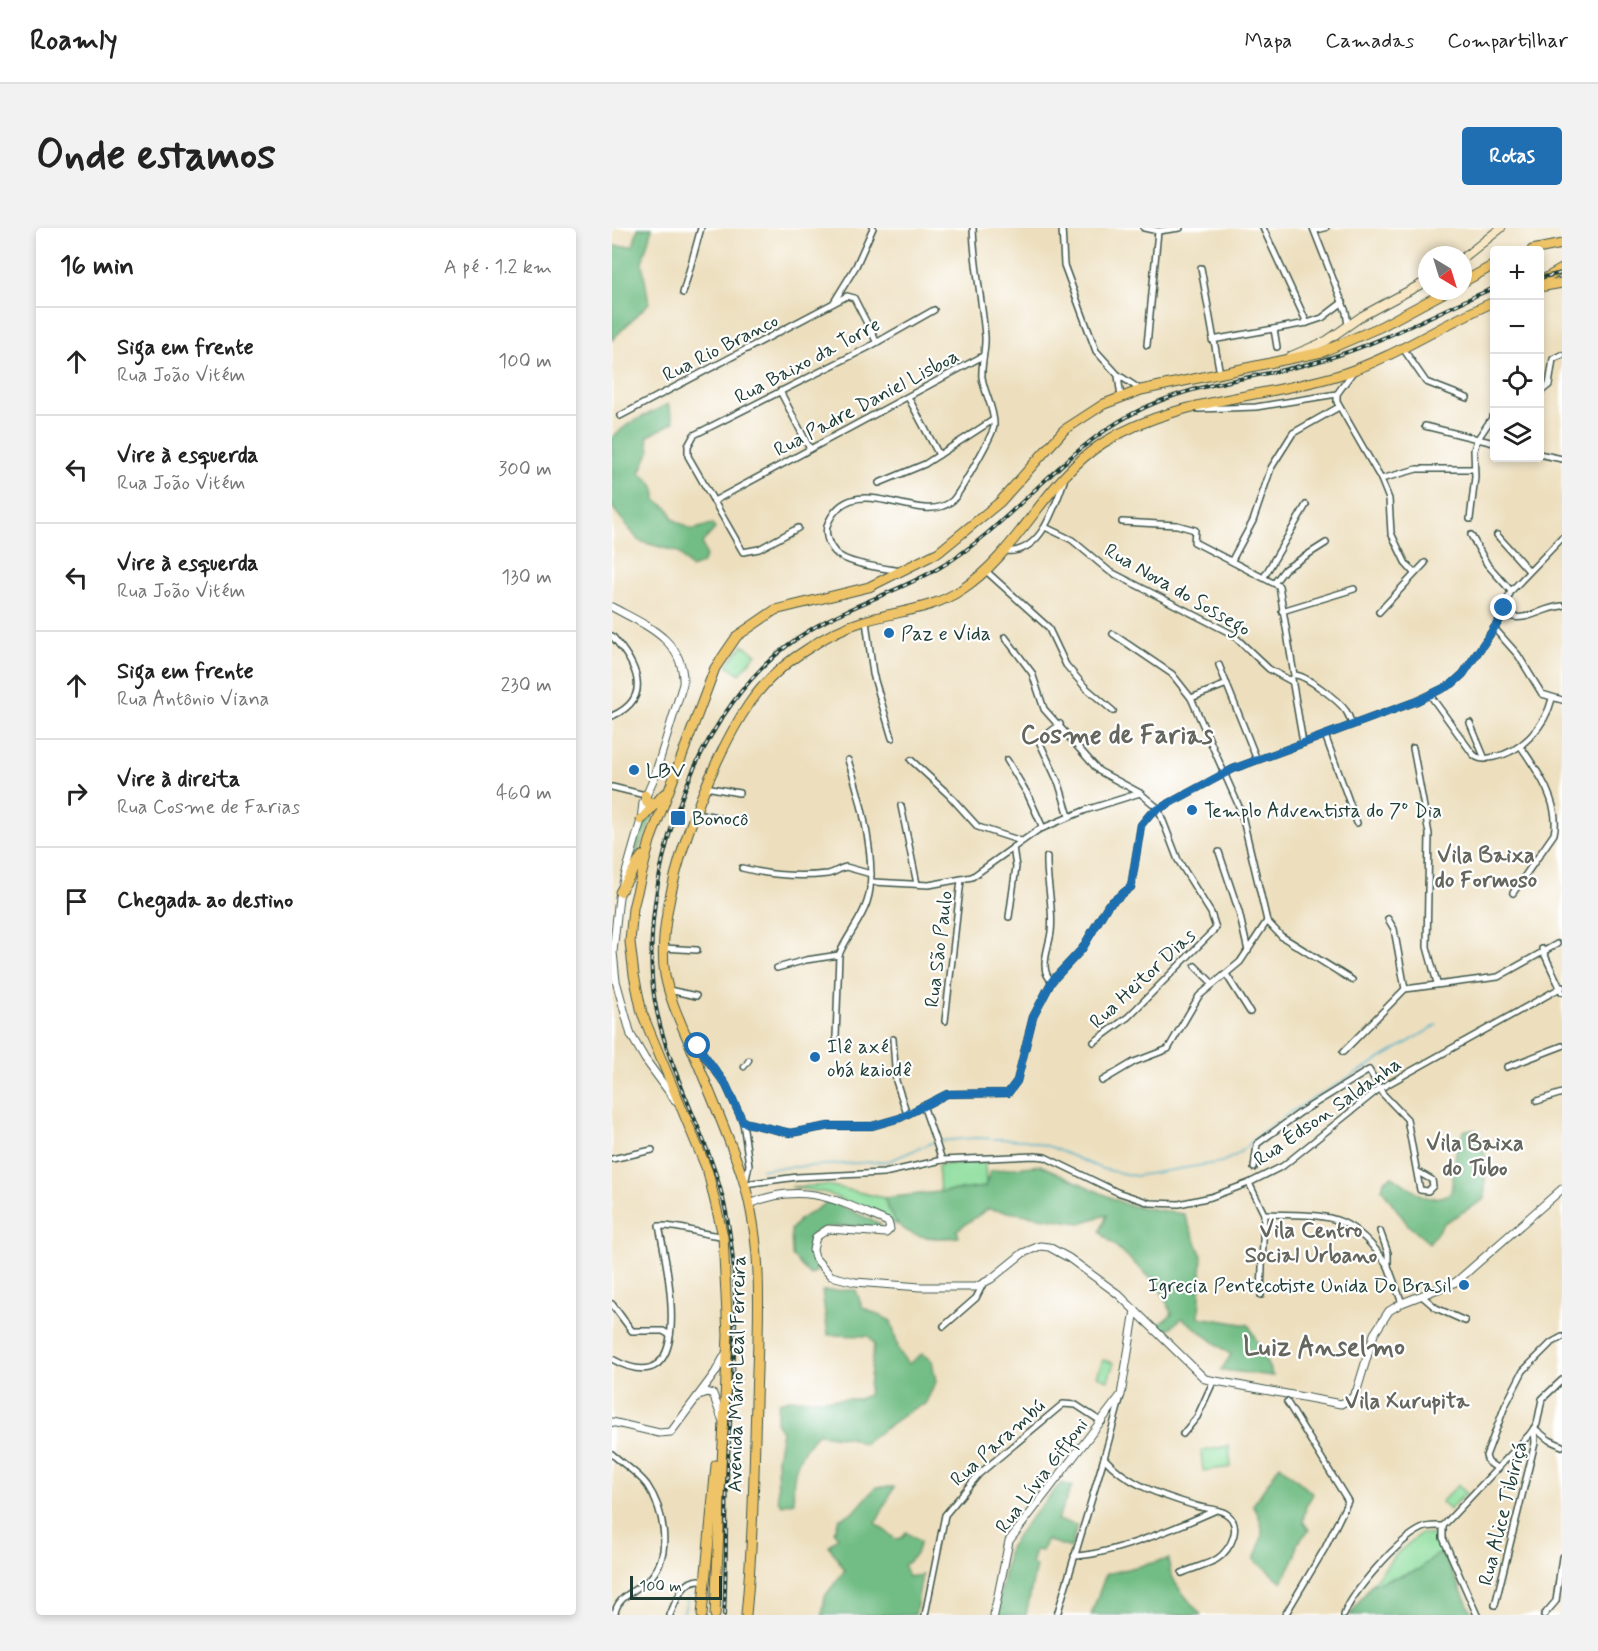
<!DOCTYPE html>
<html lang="pt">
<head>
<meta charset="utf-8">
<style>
	:root { --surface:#fff; --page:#f2f2f2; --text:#222; --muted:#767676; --line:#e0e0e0; --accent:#1f6fb2 }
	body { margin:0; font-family:Mynerve,sans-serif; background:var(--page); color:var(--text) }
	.controls { position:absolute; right:18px; top:18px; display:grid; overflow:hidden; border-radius:6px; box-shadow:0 3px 9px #0003 }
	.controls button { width:54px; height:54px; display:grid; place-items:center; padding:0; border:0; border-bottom:2px solid var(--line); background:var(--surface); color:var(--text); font:30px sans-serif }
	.compass { position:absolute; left:806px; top:18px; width:54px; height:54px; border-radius:50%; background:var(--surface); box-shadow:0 3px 9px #0003; rotate:142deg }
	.scale { position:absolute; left:18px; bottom:15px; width:92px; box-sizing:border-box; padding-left:6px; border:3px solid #1f3d34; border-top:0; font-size:16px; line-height:21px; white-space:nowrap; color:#1f3d34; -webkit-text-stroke:4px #fff; paint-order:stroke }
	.stop { position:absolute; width:18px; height:18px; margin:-14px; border:4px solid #1f6fb2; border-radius:50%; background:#fff }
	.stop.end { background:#1f6fb2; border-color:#fff; box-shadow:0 2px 6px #0008 }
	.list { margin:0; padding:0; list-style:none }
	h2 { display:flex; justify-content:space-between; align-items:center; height:78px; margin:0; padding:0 24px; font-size:26px }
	h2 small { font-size:20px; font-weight:400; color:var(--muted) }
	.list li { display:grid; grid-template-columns:39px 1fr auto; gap:18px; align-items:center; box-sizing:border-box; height:108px; padding:0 24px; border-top:2px solid var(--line) }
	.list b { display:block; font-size:22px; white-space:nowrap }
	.list p { margin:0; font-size:20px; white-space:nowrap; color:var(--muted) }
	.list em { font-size:20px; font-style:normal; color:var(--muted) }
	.icon { flex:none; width:33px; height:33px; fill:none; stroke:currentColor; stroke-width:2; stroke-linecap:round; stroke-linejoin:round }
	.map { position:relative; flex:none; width:950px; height:1387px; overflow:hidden; border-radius:6px }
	header { display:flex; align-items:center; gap:36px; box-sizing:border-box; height:84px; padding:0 30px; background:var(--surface); border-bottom:2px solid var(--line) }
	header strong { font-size:28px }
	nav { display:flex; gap:33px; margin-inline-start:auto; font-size:21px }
	.intro { display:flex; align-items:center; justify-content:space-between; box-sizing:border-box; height:144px; padding:0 36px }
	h1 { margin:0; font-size:42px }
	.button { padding:15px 27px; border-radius:6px; background:var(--accent); color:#fff; font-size:21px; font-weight:700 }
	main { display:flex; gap:36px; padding:0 36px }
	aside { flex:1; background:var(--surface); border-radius:6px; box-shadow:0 3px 9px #0003 }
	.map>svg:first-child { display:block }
</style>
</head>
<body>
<header>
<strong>Roamly</strong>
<nav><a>Mapa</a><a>Camadas</a><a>Compartilhar</a></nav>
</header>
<div class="intro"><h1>Onde estamos</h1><a class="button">Rotas</a></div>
<main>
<aside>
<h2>16 min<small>A pé · 1.2 km</small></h2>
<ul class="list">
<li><svg class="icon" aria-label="ahead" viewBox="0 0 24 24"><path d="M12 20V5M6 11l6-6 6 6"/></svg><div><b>Siga em frente</b><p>Rua João Vitém</p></div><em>100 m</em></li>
<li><svg class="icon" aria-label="left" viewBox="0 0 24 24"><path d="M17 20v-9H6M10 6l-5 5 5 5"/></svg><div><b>Vire à esquerda</b><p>Rua João Vitém</p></div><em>300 m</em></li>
<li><svg class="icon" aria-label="left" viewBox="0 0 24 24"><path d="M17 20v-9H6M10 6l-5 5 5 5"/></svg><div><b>Vire à esquerda</b><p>Rua João Vitém</p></div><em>130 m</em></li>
<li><svg class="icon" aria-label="ahead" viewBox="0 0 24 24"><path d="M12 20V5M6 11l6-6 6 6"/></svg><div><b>Siga em frente</b><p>Rua Antônio Viana</p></div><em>230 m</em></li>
<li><svg class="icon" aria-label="right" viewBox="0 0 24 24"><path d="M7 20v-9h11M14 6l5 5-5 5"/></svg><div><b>Vire à direita</b><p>Rua Cosme de Farias</p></div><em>460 m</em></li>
<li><svg class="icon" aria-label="arrive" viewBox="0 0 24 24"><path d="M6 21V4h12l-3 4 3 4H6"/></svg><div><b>Chegada ao destino</b></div></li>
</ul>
</aside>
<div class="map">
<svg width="950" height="1387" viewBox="0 0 950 1387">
	<rect width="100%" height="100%" fill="#fff"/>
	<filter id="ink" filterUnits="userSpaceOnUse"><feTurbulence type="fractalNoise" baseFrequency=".0167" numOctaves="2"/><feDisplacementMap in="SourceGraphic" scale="12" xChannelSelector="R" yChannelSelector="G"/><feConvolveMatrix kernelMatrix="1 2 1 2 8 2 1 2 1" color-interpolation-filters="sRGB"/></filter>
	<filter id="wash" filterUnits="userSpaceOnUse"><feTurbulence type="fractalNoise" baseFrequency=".008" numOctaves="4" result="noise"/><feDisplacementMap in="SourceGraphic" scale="24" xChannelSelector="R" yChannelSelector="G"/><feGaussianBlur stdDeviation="1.35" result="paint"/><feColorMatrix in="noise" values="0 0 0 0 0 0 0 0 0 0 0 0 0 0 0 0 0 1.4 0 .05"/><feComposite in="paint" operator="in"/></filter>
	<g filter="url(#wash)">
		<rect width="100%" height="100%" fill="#eddfbe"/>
		<!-- green -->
		<g fill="#8ede9e" stroke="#568e69" stroke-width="1.5">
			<path d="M131,417L144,426L128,446L115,437Z"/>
			<path d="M44,579L18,642L34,588Z"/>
			<path d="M373,934L374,959L328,964L326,937Z"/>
			<path d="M215,957L272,970L285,997L215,965L179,959Z"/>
			<path d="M491,1132L502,1135L496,1152L485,1148Z"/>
			<path d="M617,1218L619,1239L591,1243L589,1223Z"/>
			<path d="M846,1257L854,1265L837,1282L829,1274Z"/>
			<path d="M809,1305L822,1307L832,1328L825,1326L806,1342L759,1357L783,1327Z"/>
		</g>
		<!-- forest -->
		<g fill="#72bd85" stroke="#487d5c" stroke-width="1.5">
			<path d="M26,0H40L30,34L37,75L0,112V18H21Z"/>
			<path d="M56,176L62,194L35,209L38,222L28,245C40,254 44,257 44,272L57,281L61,291L80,302L100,296L103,301L90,315L94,328L90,336L79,340L66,324L27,313L0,279V209L18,195Z"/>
			<path d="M853,902H865L873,927V971L832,995L817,1015L796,997L770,961L772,953L780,948C803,962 812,978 839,965L845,916Z"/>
			<path d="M428,937L515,977L572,986L590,1028L587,1089L637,1097L661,1148L609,1142L619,1127L570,1090L552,1105L545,1098L560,1086L546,1057L488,1004L495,987L468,995L376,981L345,1002L347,1009C309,1012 285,1010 272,970L373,959L378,943Z"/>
			<path d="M217,973L269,996L267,999C234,999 175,988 205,1043L198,1047L180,1028L179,1002L187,992Z"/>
			<path d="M244,1062L250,1079L279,1093L287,1123L296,1136L310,1126L320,1133L324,1154L313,1176L299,1182L251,1216L238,1210L205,1206C185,1227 179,1246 182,1274L170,1277L166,1272L165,1230L170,1203L164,1194L167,1174L177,1171H247L256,1167L262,1116L257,1108L216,1107L210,1063Z"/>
			<path d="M668,1237L701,1266L694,1278L691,1293L697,1302L685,1316L684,1327L670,1354L642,1332C652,1307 654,1300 641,1277Z"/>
			<path d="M449,1255L460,1258L445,1292L465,1297L459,1320L434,1312L430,1323L423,1322L419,1336L424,1338L414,1387H384L397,1320L411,1299Z"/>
			<path d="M264,1259H282L264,1295L283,1311L290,1310L294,1304L308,1314L304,1326L292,1338L296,1349L310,1347L303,1387H210L213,1368L233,1342L217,1318L226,1309L222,1304L228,1290L242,1284Z"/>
			<path d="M825,1326L832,1328L861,1387H738L759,1357L806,1342Z"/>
			<path d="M557,1331C556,1354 576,1370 589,1387H479L494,1346Z"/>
		</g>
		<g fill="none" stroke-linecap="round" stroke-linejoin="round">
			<!-- stream -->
			<g stroke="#48acc7" stroke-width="1.5">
				<path d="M326,913L363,910L413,912L439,919L490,941L523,948L610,934L626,926L651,903L679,884L825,797"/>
				<path d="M149,941L277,933L322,914"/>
				<path d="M71,1387L76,1368"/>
			</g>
		</g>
	</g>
	<g filter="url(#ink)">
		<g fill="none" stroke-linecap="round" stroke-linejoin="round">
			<defs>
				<g id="pedestrian">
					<path d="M702,3L714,0"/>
					<path d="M132,839L137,832"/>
				</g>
				<g id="minor">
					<path d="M450,0L452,37L484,123L505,146L529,162"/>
					<path d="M532,0L546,3L568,0"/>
					<path d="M651,0L695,95"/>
					<path d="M701,0L734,84L736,97"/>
					<path d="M589,40L608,146"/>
					<path d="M71,65L89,0"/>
					<path d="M222,74L244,38L261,0"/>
					<path d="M662,101L665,119"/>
					<path d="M600,112L695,95L710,90L731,74"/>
					<path d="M535,117L546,3"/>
					<path d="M790,119L814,154L855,170"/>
					<path d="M741,144L725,166V174L769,251L777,271L779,305L794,336L802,345"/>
					<path d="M506,148L509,169"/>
					<path d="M168,163L198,221"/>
					<path d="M927,165L937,157L941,131L950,127"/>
					<path d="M296,169L327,227"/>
					<path d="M586,181L644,179L725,166"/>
					<path d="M8,188L235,68L242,70L264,113"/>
					<path d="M813,198L882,215"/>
					<path d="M927,226L950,231"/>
					<path d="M769,251L805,241H862"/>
					<path d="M267,255L313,236L381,192"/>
					<path d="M102,273L371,128"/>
					<path d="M858,291L863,249L862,222L865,212L882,187"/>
					<path d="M510,294L565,297L583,302L582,314L667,358L682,447C693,446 727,473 734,483C737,487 738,492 740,496"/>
					<path d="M433,299L460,312L497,343L620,406L657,441L679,453"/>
					<path d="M186,300L147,321L131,324L76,228V218L82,207L255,120L322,82"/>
					<path d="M859,307L875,336L899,363"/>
					<path d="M885,307L917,343"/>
					<path d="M393,323C429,327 442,280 452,253"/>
					<path d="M620,332L641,293L659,240L681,205L727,179"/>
					<path d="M288,343C272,340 233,336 223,324C216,316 212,305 216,295C242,238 307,300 340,273C346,268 382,205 382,198C383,181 372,165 370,149C369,135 374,122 373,108C370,72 362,36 361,0"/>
					<path d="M374,343L436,399L454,437L473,459L501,483"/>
					<path d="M652,349L694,277"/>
					<path d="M663,354L673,341L714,315"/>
					<path d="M670,383L742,361"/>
					<path d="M767,384L813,335"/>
					<path d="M890,387C919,395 924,381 950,378"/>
					<path d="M254,393L261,446L280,510"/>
					<path d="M882,400L906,427L930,466L950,472"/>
					<path d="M0,408C22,433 44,469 0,488"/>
					<path d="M393,409L420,445L432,481L487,543L528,565L546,580"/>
					<path d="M607,437L645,532"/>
					<path d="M680,451L691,515"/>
					<path d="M818,467L860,525C867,533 873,531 882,529C910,524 933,498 940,471"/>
					<path d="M579,470L615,456"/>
					<path d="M858,495L873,531"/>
					<path d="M448,496L427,513L447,556L457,588"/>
					<path d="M713,507L745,595"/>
					<path d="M801,520L817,606L815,719L825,755"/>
					<path d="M299,532L337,567L366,599L409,613"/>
					<path d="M395,532L416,567L431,600"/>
					<path d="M0,559L33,567"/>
					<path d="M94,559L127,565"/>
					<path d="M289,578L305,656"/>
					<path d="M84,585L105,589"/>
					<path d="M607,624L627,684L636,723"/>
					<path d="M435,629C434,654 442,679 439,704C437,720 426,742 440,753"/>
					<path d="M130,640C157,647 189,649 216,646C223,645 227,640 234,639L259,646"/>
					<path d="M261,654L317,657L360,649L426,602L474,582L528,565"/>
					<path d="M901,665L942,606C949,576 925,542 909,519"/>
					<path d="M397,689L404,639L401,619"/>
					<path d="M776,691L782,701L793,761"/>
					<path d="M655,693L669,708L740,752"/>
					<path d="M52,720L85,722"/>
					<path d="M930,721L950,764"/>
					<path d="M227,727C234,709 249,693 255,674C267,639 248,567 236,532"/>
					<path d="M583,738L600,755"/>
					<path d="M165,740L194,732L227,727"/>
					<path d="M614,746L638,784"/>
					<path d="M57,762L84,768"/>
					<path d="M333,793L349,652"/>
					<path d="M77,807L114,857L131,894L178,905L217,898H260L288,890L335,866L396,865L405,853L421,789L440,753L470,721L496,677L519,659L529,597L539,585L621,541L805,473L840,456L851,446L887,393L899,363L950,310"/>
					<path d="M224,809L227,727"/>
					<path d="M281,811L284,853L295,886"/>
					<path d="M482,814L516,789L604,700L599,685L566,632L546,580"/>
					<path d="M731,824L793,761L886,749L945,716"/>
					<path d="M895,839L950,818"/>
					<path d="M490,853L522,834L556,821L587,768L628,734L655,693L629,583L579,470L560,446L501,406"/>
					<path d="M925,873L950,865"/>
					<path d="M311,877L330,932"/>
					<path d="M131,894L137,937L133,956L185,949L272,945L330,932L423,928L433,929L505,964L538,975L567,976L599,969L637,955L671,938L767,861L950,759"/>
					<path d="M0,931L40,922"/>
					<path d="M642,940L645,916L689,884L757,842L771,866L795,891L808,962L816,963L821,958L820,952L806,944"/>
					<path d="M637,955L652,986L649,1067"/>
					<path d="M652,986C714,988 737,981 776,1038"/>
					<path d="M768,1003L776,1025V1038L790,1075"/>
					<path d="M810,1068L824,1080L853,1093"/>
					<path d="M0,1076L20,1103H51L58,1107"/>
					<path d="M332,1098L364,1070L371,1056"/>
					<path d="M0,1131C87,1179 55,1038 47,998C69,997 88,1007 111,1008"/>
					<path d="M509,1168L492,1230C515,1256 548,1267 581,1277C591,1281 604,1280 613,1285C632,1296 619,1322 605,1331C594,1337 581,1340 570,1345"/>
					<path d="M922,1200L937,1212L950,1218"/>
					<path d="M571,1206L585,1189L601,1154"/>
					<path d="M0,1226C11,1236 26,1245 35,1257C52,1282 60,1324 40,1348C29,1361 3,1368 3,1387"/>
					<path d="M886,1241L876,1234L874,1228L893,1178L911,1143L939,1115L950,1109"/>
					<path d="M831,1298L917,1207L925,1196L930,1171L950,1152"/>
					<path d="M831,1298V1310L865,1387"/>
					<path d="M462,1328C501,1327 566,1299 602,1283"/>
					<path d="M883,1377L923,1215L922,1200"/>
					<path d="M58,1387C64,1372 73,1347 93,1353"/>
					<path d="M313,1387L333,1287L367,1246L451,1176L464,1177L490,1194"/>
					<path d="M445,1387L492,1230"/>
					<path d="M673,1387L713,1320L736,1273L675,1174"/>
					<path d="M732,1387C740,1364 786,1312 809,1301C815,1297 824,1298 831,1298"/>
					<path d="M932,1387L944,1373L950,1329"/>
				</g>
				<g id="tertiary">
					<path d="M0,379C33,397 73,412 71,456L42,550L31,575L29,592L7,669L1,724L4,753L19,807L33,831L63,872"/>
					<path d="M138,976C191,952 227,973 276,994L278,1001L274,1005L216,1001L204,1009L201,1022L203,1030L219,1048L243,1054L308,1059H364L379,1051L411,1025L428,1018L437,1019L457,1030L506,1066L593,1151L729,1176L740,1170L745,1162L762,1106L777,1083L790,1075L844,1054L950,961"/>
					<path d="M90,1166L95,1164L101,1166L110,1191"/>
					<path d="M0,1194L47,1205L59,1204L103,1145L113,1127"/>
					<path d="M382,1387L397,1313L509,1167L523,1082"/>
				</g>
				<g id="secondary">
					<path d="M851,30L889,0"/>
					<path d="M679,128L714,113L750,88L815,53"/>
				</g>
				<g id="trunk">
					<path d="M920,22L950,16"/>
					<path d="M851,54L882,37"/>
					<path d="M927,54L950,41"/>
					<path d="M927,59L950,55"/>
					<path d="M33,567L35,575L43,576"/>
					<path d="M29,592L52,566"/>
					<path d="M8,664L30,628"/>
					<path d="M90,1387L104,1237"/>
					<path d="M103,1387L116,1107L111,1008L96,944L30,785L22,747L18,714L21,680L38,613L103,440L125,408L163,382L257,359L327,324L388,274L452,202L492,176L529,162L710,124L768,99L835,63"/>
					<path d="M134,1387C141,1316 142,1245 144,1173C146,1096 154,1013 127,939C113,900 97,862 81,824C71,799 58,774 53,747C41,676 97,534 137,476C153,453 174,434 197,420C214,408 232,399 252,393C286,383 319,382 349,362C407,324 433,252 491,215C562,170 649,171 727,147C782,130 830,96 882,74"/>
				</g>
			</defs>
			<!-- pedestrian casing -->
			<use href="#pedestrian" stroke="#3e5549" stroke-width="7"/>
			<!-- minor casing -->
			<use href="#minor" stroke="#3e5549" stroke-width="8"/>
			<!-- tertiary casing -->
			<use href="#tertiary" stroke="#3e5549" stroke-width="9"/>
			<!-- secondary casing -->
			<use href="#secondary" stroke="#3e5549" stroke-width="10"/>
			<!-- trunk casing -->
			<use href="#trunk" stroke="#3e5549" stroke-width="11"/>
			<!-- pedestrian -->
			<use href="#pedestrian" stroke="#fff" stroke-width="4.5"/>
			<!-- minor -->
			<use href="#minor" stroke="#fff" stroke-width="5"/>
			<!-- tertiary -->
			<use href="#tertiary" stroke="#fff" stroke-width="7"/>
			<!-- secondary -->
			<use href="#secondary" stroke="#f9e7c3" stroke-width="8"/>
			<!-- trunk -->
			<use href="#trunk" stroke="#efc469" stroke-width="9"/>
			<defs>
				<g id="rail">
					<path d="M927,50L950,45"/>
					<path d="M112,1387C115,1335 113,1283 116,1231C120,1148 131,1067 114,984C98,904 45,831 40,749C33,631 87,477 187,409C231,379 282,366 327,340C399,298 445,226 520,186C580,153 649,151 714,131C772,114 826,83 882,60"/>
				</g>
			</defs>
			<!-- rail casing -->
			<use href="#rail" stroke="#1f3d34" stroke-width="4"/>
			<!-- rail -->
			<use href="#rail" stroke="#fff" stroke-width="1.5" stroke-dasharray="4.5" stroke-linecap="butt"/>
		</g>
	</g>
	<g fill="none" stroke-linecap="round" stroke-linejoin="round" filter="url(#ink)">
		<!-- route -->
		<path stroke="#1f6fb2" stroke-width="8" d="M86,818L114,857L131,894L178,905L217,898H260L288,890L335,866L396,865L405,853L421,789L440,753L470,721L496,677L519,659L529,597L539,585L621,541L805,473L840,456L851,446L887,393L892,380"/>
	</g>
	<!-- markers -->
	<g fill="#1f6fb2" stroke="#fff" stroke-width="2">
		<circle cx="277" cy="405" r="6"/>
		<circle cx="22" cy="542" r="6"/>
		<circle cx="580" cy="582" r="6"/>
		<rect x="58" y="582" width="16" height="16" rx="3"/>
		<circle cx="203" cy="829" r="6"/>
		<circle cx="852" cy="1057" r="6"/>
	</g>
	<g text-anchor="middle" stroke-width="4.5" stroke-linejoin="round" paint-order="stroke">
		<!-- street labels -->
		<g font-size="20" fill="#1f3d34" stroke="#fff">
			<text transform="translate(108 119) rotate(-27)" y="7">Rua Rio Branco</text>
			<text transform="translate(195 132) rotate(-28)" y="7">Rua Baixo da Torre</text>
			<text transform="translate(254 174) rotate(-28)" y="7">Rua Padre Daniel Lisboa</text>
			<text transform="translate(566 361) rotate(30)" y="7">Rua Nova do Sossego</text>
			<text transform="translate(326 721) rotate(-83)" y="7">Rua São Paulo</text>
			<text transform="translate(530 750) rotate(-43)" y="7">Rua Heitor Dias</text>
			<text transform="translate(715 883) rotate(-35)" y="7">Rua Édson Saldanha</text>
			<text transform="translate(124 1146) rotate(-89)" y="7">Avenida Mário Leal Ferreira</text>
			<text transform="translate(385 1214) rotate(-42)" y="7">Rua Parambú</text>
			<text transform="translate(429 1247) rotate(-53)" y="7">Rua Lívia Giffoni</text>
			<text transform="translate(890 1285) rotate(-76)" y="7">Rua Alice Tibiriçá</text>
		</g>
		<!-- poi labels -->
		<g font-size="20" fill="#1f3d34" stroke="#fff" text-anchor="start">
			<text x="289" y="412">Paz e Vida</text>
			<text x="34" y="549">LBV</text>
			<text x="592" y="589">Templo Adventista do 7º Dia</text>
			<text x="80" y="597">Bonocô</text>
			<text x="215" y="825">Ilê axé<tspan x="215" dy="23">obá kaiodê</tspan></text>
			<text x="840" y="1064" text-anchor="end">Igrecia Pentecotiste Unida Do Brasil</text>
		</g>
		<!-- quarter labels -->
		<g font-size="22" font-weight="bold" fill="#65665d" stroke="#fff">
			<text x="874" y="634">Vila Baixa<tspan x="874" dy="25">do Formoso</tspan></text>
			<text x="863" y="922">Vila Baixa<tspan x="863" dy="25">do Tubo</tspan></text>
			<text x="699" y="1009">Vila Centro<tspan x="699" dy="25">Social Urbano</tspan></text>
			<text x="795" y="1180">Vila Xurupita</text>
		</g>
		<!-- district labels -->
		<g font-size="26" font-weight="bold" fill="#65665d" stroke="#fff">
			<text x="505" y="515">Cosme de Farias</text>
			<text x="712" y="1127">Luiz Anselmo</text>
		</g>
	</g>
</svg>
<div class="controls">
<button>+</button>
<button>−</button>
<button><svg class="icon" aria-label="locate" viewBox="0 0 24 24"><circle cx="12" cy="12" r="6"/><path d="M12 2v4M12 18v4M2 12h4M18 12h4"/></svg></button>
<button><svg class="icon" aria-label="layers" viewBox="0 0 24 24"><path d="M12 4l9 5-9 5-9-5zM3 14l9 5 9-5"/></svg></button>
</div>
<svg class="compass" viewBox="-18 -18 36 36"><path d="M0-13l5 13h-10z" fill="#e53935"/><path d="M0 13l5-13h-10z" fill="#767676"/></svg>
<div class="scale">100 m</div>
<div class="stop" style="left:86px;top:818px"></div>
<div class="stop end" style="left:892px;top:380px"></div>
</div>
</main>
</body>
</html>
